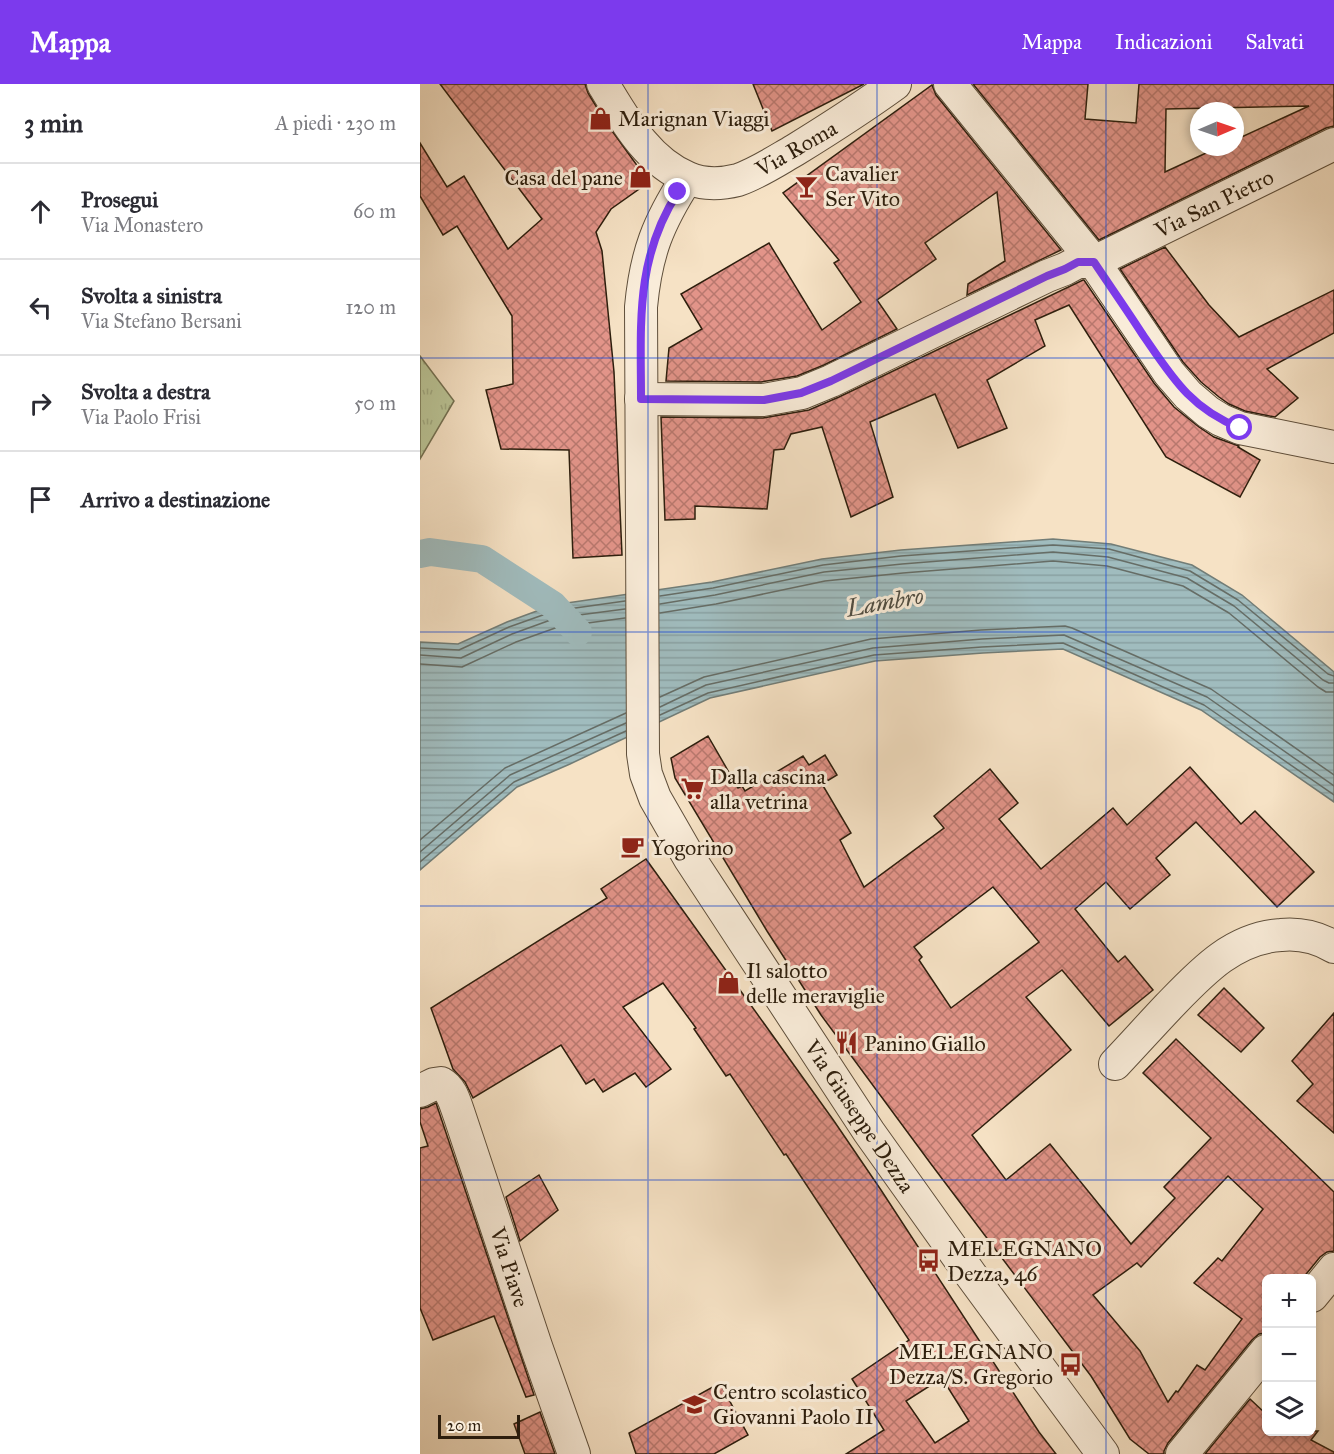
<!DOCTYPE html>
<html lang="it">
<head>
<meta charset="utf-8">
<style>
	:root { --surface:#fff; --page:#f2f2f3; --text:#2b2b33; --muted:#7c7c81; --line:#e1e1e2; --accent:#7c3aed }
	body { margin:0; font-family:"IM FELL Great Primer",serif; background:var(--page); color:var(--text) }
	.controls { position:absolute; right:18px; bottom:18px; display:grid; overflow:hidden; border-radius:9px; box-shadow:0 3px 9px #0003 }
	.controls button { width:54px; height:54px; display:grid; place-items:center; padding:0; border:0; border-bottom:2px solid var(--line); background:var(--surface); color:var(--text); font:30px sans-serif }
	.compass { position:absolute; left:770px; top:18px; width:54px; height:54px; border-radius:50%; background:var(--surface); box-shadow:0 3px 9px #0003; rotate:88deg }
	.scale { position:absolute; left:18px; bottom:15px; width:82px; box-sizing:border-box; padding-left:6px; border:3px solid #2d1e0d; border-top:0; font-size:16px; line-height:21px; white-space:nowrap; color:#2d1e0d; -webkit-text-stroke:4px #f9ecd9; paint-order:stroke }
	.stop { position:absolute; width:18px; height:18px; margin:-14px; border:4px solid #7c3aed; border-radius:50%; background:#fff }
	.stop.end { background:#7c3aed; border-color:#fff; box-shadow:0 2px 6px #0008 }
	.list { margin:0; padding:0; list-style:none }
	h2 { display:flex; justify-content:space-between; align-items:center; height:78px; margin:0; padding:0 24px; font-size:26px }
	h2 small { font-size:20px; font-weight:400; color:var(--muted) }
	.list li { display:grid; grid-template-columns:39px 1fr auto; gap:18px; align-items:center; box-sizing:border-box; height:96px; padding:0 24px; border-top:2px solid var(--line) }
	.list b { display:block; font-size:22px; white-space:nowrap }
	.list p { margin:0; font-size:20px; white-space:nowrap; color:var(--muted) }
	.list em { font-size:20px; font-style:normal; color:var(--muted) }
	.icon { flex:none; width:33px; height:33px; fill:none; stroke:currentColor; stroke-width:2; stroke-linecap:round; stroke-linejoin:round }
	.map { position:relative; flex:none; width:914px; height:1370px; overflow:hidden }
	header { display:flex; align-items:center; gap:36px; box-sizing:border-box; height:84px; padding:0 30px; background:var(--accent); color:#fff }
	header strong { font-size:28px }
	nav { display:flex; gap:33px; margin-inline-start:auto; font-size:21px }
	main { display:flex }
	aside { flex:1; background:var(--surface) }
	.map>svg:first-child { display:block }
</style>
</head>
<body>
<header>
<strong>Mappa</strong>
<nav><a>Mappa</a><a>Indicazioni</a><a>Salvati</a></nav>
</header>
<main>
<aside>
<h2>3 min<small>A piedi · 230 m</small></h2>
<ul class="list">
<li><svg class="icon" aria-label="ahead" viewBox="0 0 24 24"><path d="M12 20V5M6 11l6-6 6 6"/></svg><div><b>Prosegui</b><p>Via Monastero</p></div><em>60 m</em></li>
<li><svg class="icon" aria-label="left" viewBox="0 0 24 24"><path d="M17 20v-9H6M10 6l-5 5 5 5"/></svg><div><b>Svolta a sinistra</b><p>Via Stefano Bersani</p></div><em>120 m</em></li>
<li><svg class="icon" aria-label="right" viewBox="0 0 24 24"><path d="M7 20v-9h11M14 6l5 5-5 5"/></svg><div><b>Svolta a destra</b><p>Via Paolo Frisi</p></div><em>50 m</em></li>
<li><svg class="icon" aria-label="arrive" viewBox="0 0 24 24"><path d="M6 21V4h12l-3 4 3 4H6"/></svg><div><b>Arrivo a destinazione</b></div></li>
</ul>
</aside>
<div class="map">
<svg width="914" height="1370" viewBox="0 0 914 1370">
	<defs>
		<pattern id="park-tufts" width="24" height="20" patternUnits="userSpaceOnUse" patternTransform="scale(1.5)"><rect width="24" height="20" fill="#bac496"/><path d="M3 7l-1-3M5 7V3M7 7l1-3M15 17l-1-3M17 17v-4M19 17l1-3" fill="none" stroke="#a0a880"/></pattern>
		<pattern id="water-rules" width="6" height="5" patternUnits="userSpaceOnUse" patternTransform="scale(1.5)"><rect width="6" height="5" fill="#a0bcbe"/><path d="M0 2.5h6" fill="none" stroke="#8aa1a2"/></pattern>
		<pattern id="building-cross-hatch" width="8" height="8" patternUnits="userSpaceOnUse" patternTransform="scale(1.5)"><rect width="8" height="8" fill="#e29489"/><path d="M0 0l8 8M0 8l8-8" fill="none" stroke="#b8786e"/></pattern>
	</defs>
	<rect width="100%" height="100%" fill="#f6e2c5"/>
	<filter id="stains"><feTurbulence type="fractalNoise" baseFrequency=".00333" numOctaves="4"/><feColorMatrix values="0 0 0 0 .2 0 0 0 0 .09 0 0 0 0 .02 0 0 0 .5 -.17"/></filter>
	<radialGradient id="worn" r=".72"><stop offset=".6" stop-color="#630" stop-opacity="0"/><stop offset="1" stop-color="#630" stop-opacity=".3"/></radialGradient>
	<!-- park -->
	<path fill="url(#park-tufts)" stroke="#747152" stroke-width="1.5" d="M0,272L34,317L0,375Z"/>
	<!-- water -->
	<path fill="url(#water-rules)" stroke="#727d77" stroke-width="1.5" d="M633,455L691,460L772,481L822,511L914,588V718L781,626L643,565L563,569L455,577L290,614L150,680L97,703L0,786V558L38,560L87,538L133,521L292,498L402,475L481,466Z"/>
	<g fill="none" stroke-linecap="round" stroke-linejoin="round">
		<!-- shore -->
		<g stroke="#666d66" stroke-width="1.5">
			<path d="M240,512L293,504L403,481L481,472L633,461L689,465L770,487L818,516L908,590L914,592"/>
			<path d="M240,520L295,511L404,488L482,480L633,468L688,473L767,494L814,522L903,596L909,599H914"/>
			<path d="M240,529L296,520L405,497L483,489L633,477L687,482L763,502L809,529L898,603L906,608H914"/>
			<path d="M0,564L39,566L89,543L134,527L205,517"/>
			<path d="M0,571L41,574L92,550L136,534L205,525"/>
			<path d="M0,580L42,583L96,558L138,543L205,534"/>
			<path d="M240,613L284,593L451,555L561,546L645,542L652,544L791,605L914,691"/>
			<path d="M240,623L286,601L453,564L562,555L644,551L787,613L914,702"/>
			<path d="M240,631L288,609L454,571L562,563L643,559L784,621L914,711"/>
			<path d="M0,756L85,684L206,629"/>
			<path d="M0,768L90,691L206,639"/>
			<path d="M0,778L94,698L206,647"/>
		</g>
		<!-- canal -->
		<path stroke="#a0bcbe" stroke-width="28" d="M0,470L10,468L62,475L133,521L158,548"/>
	</g>
	<!-- building -->
	<g fill="url(#building-cross-hatch)" stroke="#2d1e0d" stroke-width="1.5" fill-rule="evenodd">
		<path d="M20,0H165L168,9L185,37L229,98L191,125L176,148L182,167L194,288L202,471L153,474L149,366L81,365L66,306L93,300L92,232L37,142L23,151L0,112V59L27,103L44,92L88,165L122,135Z"/>
		<path d="M333,0H444L352,47Z"/>
		<path d="M553,0H668L665,35L716,39L719,0H914V42L906,44L679,156ZM889,22L815,56V63H799L745,88L746,25Z"/>
		<path d="M512,1L516,11L641,166L547,211L548,200L585,177L577,108L505,159L516,175L457,216L477,245L404,281L377,292L341,298L246,297L249,264L282,245L261,210L349,159L402,246L441,218L414,179L419,176L363,109Z"/>
		<path d="M745,163L789,221L819,253L914,206V249L847,285L878,314L855,333L825,327L809,320L799,313L781,298L763,278L700,185Z"/>
		<path d="M663,196H664L734,299L754,323L779,343L794,353L819,362L818,363L840,376L820,413L746,373L649,221L615,236L625,262L567,296L587,344L538,364L515,310L450,338L473,413L431,433L402,343L371,350L364,365L354,366L347,425L275,422V435L245,436L241,333L343,334L389,326L419,313Z"/>
		<path d="M288,652L318,704L322,702L325,707L383,672L389,681L405,671L417,691L402,700L431,749L420,756L444,803L524,744L514,732L570,685L598,719L579,735L621,785L693,724L707,741L770,683L821,740L835,727L894,788L857,823L776,738L736,774L750,791L710,825L686,798L655,825L698,878L705,872L733,906L689,942L642,886L606,913L651,966L552,1051L586,1096L630,1060L711,1160L755,1114L744,1103L791,1054L723,989L756,955L914,1108V1167L907,1168L900,1173L883,1194H846V1249L839,1250L832,1256L748,1359L744,1367V1370H729L710,1355L671,1292L511,1080L401,931L347,847L255,694L251,674ZM573,803L619,858L531,924L499,876L502,873L494,863ZM808,1092L843,1125L802,1177L798,1174L774,1199L822,1235L785,1286L777,1281L758,1308L756,1307L748,1318L720,1267L673,1211L717,1179L721,1183Z"/>
		<path d="M226,775L414,1037L461,1106L619,1348L636,1370H426L464,1346L432,1295L489,1256L366,1070L364,1071L310,990L306,992L274,945L276,944L243,899L203,923L251,985L226,1003L215,989L183,1008L174,995L166,1000L141,961L53,1014L45,998L33,985L11,924L187,814L181,805ZM522,1294L549,1337L515,1359L486,1317Z"/>
		<path d="M804,904L844,944L821,968L778,931Z"/>
		<path d="M914,929V1049L877,1017L893,1000L872,977Z"/>
		<path d="M16,1019L114,1311L106,1313L74,1232L13,1256L0,1224V1064L8,1062L0,1038V1025L8,1023Z"/>
		<path d="M119,1091L138,1126L100,1157L86,1113Z"/>
		<path d="M300,1299L328,1351L294,1370H216L209,1349Z"/>
		<path d="M830,1315L846,1330V1347H898L891,1356L914,1368V1370H785Z"/>
		<path d="M120,1328L135,1370H105L94,1340Z"/>
	</g>
	<g fill="none" stroke-linecap="round" stroke-linejoin="round">
		<defs>
			<g id="street">
				<path d="M183,0C205,36 227,77 268,94C284,101 302,100 318,96C338,89 356,77 375,66C409,45 442,24 475,0"/>
				<path d="M530,0L674,178L749,289L768,311L788,328L801,336L820,344L914,363"/>
				<path d="M267,94C238,139 226,169 221,223L223,670L226,690L235,714L270,775L449,1048L551,1191L683,1370"/>
				<path d="M221,315L343,316L382,309L411,297L627,192L645,185L658,178H674L914,60"/>
				<path d="M695,980C713,961 730,942 748,923C780,890 812,854 861,851C881,849 897,853 914,863"/>
				<path d="M0,1007L14,1000L21,999C32,1005 35,1019 39,1030L116,1262L154,1370"/>
				<path d="M892,1212L914,1185"/>
				<path d="M762,1370L846,1267"/>
			</g>
		</defs>
		<!-- street casing -->
		<use href="#street" stroke="#5f4f3b" stroke-width="34"/>
		<!-- street -->
		<use href="#street" stroke="#f9ecd9" stroke-width="32"/>
	</g>
	<g fill="none" stroke-linecap="round" stroke-linejoin="round">
		<!-- route -->
		<path stroke="#7c3aed" stroke-width="8" d="M258,108C215,175 221,239 221,315L344,316L381,309L411,297L627,192L645,185L658,178H674C690,202 707,226 723,251C752,293 770,324 820,344"/>
	</g>
	<!-- grid -->
	<path fill="none" stroke="#1d4ed8" stroke-width="1.5" stroke-opacity="0.55" d="M228,0V1370M457,0V1370M686,0V1370M0,274H914M0,548H914M0,822H914M0,1096H914"/>
	<!-- icons -->
	<defs>
		<symbol id="shop-bare" viewBox="-9 -9 18 18"><path d="M-5-2.5h2.3a2.7 3.5 0 0 1 5.4 0H5L5.5 6h-11ZM-1.5-2.5h3a1.5 2.3 0 0 0-3 0Z" fill="#8f2418" stroke="#f9ecd9" stroke-width="2.5" paint-order="stroke"/></symbol>
		<symbol id="bar-bare" viewBox="-9 -9 18 18"><path d="M-6-5H6L.8 .8V4.5H3.5V6h-7V4.5H-.8V.8Z" fill="#8f2418" stroke="#f9ecd9" stroke-width="2.5" paint-order="stroke"/></symbol>
		<symbol id="supermarket-bare" viewBox="-9 -9 18 18"><path d="M-6-5.5h2.5l.6 2H6L4.5 2H-2.5L-4.4-4H-6ZM-1.5 3.2a1.3 1.3 0 1 0 .1 0ZM3 3.2a1.3 1.3 0 1 0 .1 0Z" fill="#8f2418" stroke="#f9ecd9" stroke-width="2.5" paint-order="stroke"/></symbol>
		<symbol id="cafe-bare" viewBox="-9 -9 18 18"><path d="M-5.5-4.5H6V0H3Q3 3.5 0 3.5H-2.5Q-5.5 3.5-5.5 0ZM3-3.2v2h1.7v-2ZM-6 4.5H4V6H-6Z" fill="#8f2418" stroke="#f9ecd9" stroke-width="2.5" paint-order="stroke"/></symbol>
		<symbol id="restaurant-bare" viewBox="-9 -9 18 18"><path d="M-5-6h1v4h1v-4h1v4h1v-4h1v5L-1.5 .5V6h-2V.5L-5-1ZM5-6V6H3V1.5H1.5Q1.5-4 5-6Z" fill="#8f2418" stroke="#f9ecd9" stroke-width="2.5" paint-order="stroke"/></symbol>
		<symbol id="bus-bare" viewBox="-9 -9 18 18"><path d="M-5-6H5V4H4V6H2V4H-2V6H-4V4H-5ZM-3.5-4V0h7V-4ZM-3.5 1.2v1.5H-2V1.2ZM2 1.2v1.5H3.5V1.2Z" fill="#8f2418" stroke="#f9ecd9" stroke-width="2.5" paint-order="stroke"/></symbol>
		<symbol id="school-bare" viewBox="-9 -9 18 18"><path d="M0-5L7-2L0 1L-7-2ZM-4 1L0 2.5L4 1V4Q0 6-4 4Z" fill="#8f2418" stroke="#f9ecd9" stroke-width="2.5" paint-order="stroke"/></symbol>
	</defs>
	<g fill-rule="evenodd">
		<use href="#shop-bare" x="164" y="18" width="33" height="33"/>
		<use href="#shop-bare" x="204" y="76" width="33" height="33"/>
		<use href="#bar-bare" x="370" y="86" width="33" height="33"/>
		<use href="#supermarket-bare" x="256" y="688" width="33" height="33"/>
		<use href="#cafe-bare" x="196" y="746" width="33" height="33"/>
		<use href="#shop-bare" x="292" y="882" width="33" height="33"/>
		<use href="#restaurant-bare" x="410" y="942" width="33" height="33"/>
		<use href="#bus-bare" x="492" y="1160" width="33" height="33"/>
		<use href="#bus-bare" x="634" y="1264" width="33" height="33"/>
		<use href="#school-bare" x="258" y="1304" width="33" height="33"/>
	</g>
	<g text-anchor="middle" stroke-width="6" stroke-linejoin="round" paint-order="stroke">
		<!-- poi labels -->
		<g font-size="22" fill="#2d1e0d" stroke="#f9ecd9" text-anchor="start">
			<text x="198" y="42">Marignan Viaggi</text>
			<text x="405" y="97">Cavalier<tspan x="405" dy="25">Ser Vito</tspan></text>
			<text x="203" y="101" text-anchor="end">Casa del pane</text>
			<text x="290" y="700">Dalla cascina<tspan x="290" dy="25">alla vetrina</tspan></text>
			<text x="231" y="771">Yogorino</text>
			<text x="326" y="894">Il salotto<tspan x="326" dy="25">delle meraviglie</tspan></text>
			<text x="444" y="967">Panino Giallo</text>
			<text x="527" y="1172">MELEGNANO<tspan x="527" dy="25">Dezza, 46</tspan></text>
			<text x="633" y="1275" text-anchor="end">MELEGNANO<tspan x="633" dy="25">Dezza/S. Gregorio</tspan></text>
			<text x="293" y="1315">Centro scolastico<tspan x="293" dy="25">Giovanni Paolo II</tspan></text>
		</g>
		<!-- street labels -->
		<g font-size="22" fill="#2d1e0d" stroke="#f9ecd9">
			<text transform="translate(376 64) rotate(-30)" y="8">Via Roma</text>
			<text transform="translate(794 119) rotate(-26)" y="8">Via San Pietro</text>
			<text transform="translate(440 1032) rotate(56)" y="8">Via Giuseppe Dezza</text>
			<text transform="translate(90 1183) rotate(72)" y="8">Via Piave</text>
		</g>
		<!-- water labels -->
		<g font-size="24" font-style="italic" fill="#504d42" stroke="#f9ecd9">
			<text transform="translate(465 518) rotate(-10)" y="8">Lambro</text>
		</g>
	</g>
	<rect width="100%" height="100%" filter="url(#stains)"/>
	<rect width="100%" height="100%" fill="url(#worn)"/>
</svg>
<div class="controls">
<button>+</button>
<button>−</button>
<button><svg class="icon" aria-label="layers" viewBox="0 0 24 24"><path d="M12 4l9 5-9 5-9-5zM3 14l9 5 9-5"/></svg></button>
</div>
<svg class="compass" viewBox="-18 -18 36 36"><path d="M0-13l5 13h-10z" fill="#e53935"/><path d="M0 13l5-13h-10z" fill="#7c7c81"/></svg>
<div class="scale">20 m</div>
<div class="stop" style="left:820px;top:344px"></div>
<div class="stop end" style="left:258px;top:108px"></div>
</div>
</main>
</body>
</html>
